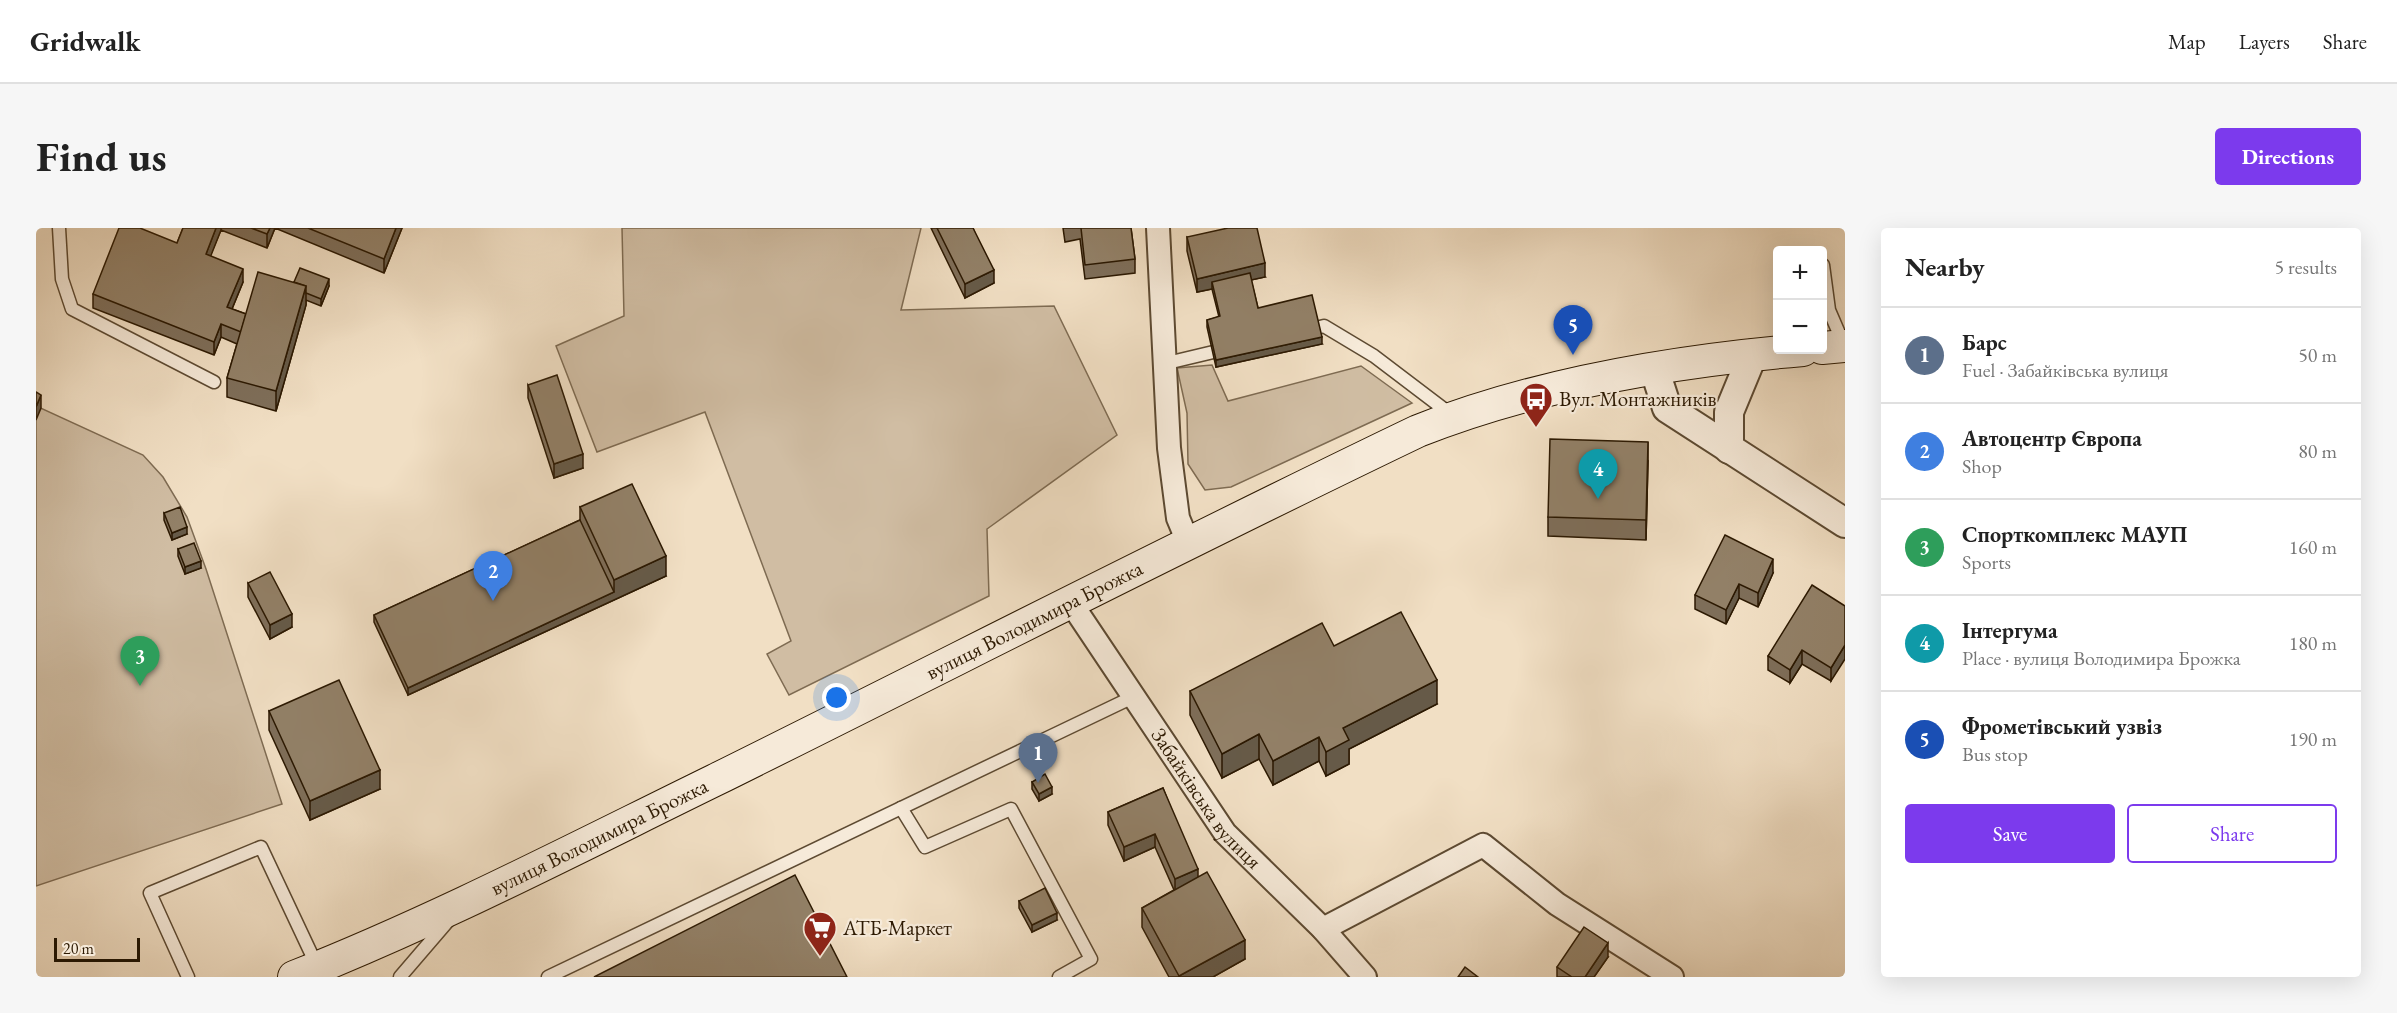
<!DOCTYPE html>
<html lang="en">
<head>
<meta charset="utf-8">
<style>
	:root { --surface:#fff; --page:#f6f6f6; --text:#222; --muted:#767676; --line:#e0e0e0; --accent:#7c3aed }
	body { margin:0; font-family:"EB Garamond",serif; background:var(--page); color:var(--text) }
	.controls { position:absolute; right:18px; top:18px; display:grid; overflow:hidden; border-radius:6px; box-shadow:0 6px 24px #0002 }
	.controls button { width:54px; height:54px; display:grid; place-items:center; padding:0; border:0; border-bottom:2px solid var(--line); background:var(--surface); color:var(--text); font:30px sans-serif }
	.scale { position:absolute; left:18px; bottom:15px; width:86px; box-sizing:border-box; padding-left:6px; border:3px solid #2c1902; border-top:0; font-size:16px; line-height:21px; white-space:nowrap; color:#2c1902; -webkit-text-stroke:4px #f6ead9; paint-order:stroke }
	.you { position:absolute; left:801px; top:470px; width:21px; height:21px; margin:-15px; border:4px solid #fff; border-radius:50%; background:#1a73e8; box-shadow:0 0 0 9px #1a73e833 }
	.badge { display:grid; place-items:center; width:39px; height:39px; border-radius:50%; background:var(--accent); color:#fff; font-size:20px; font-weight:700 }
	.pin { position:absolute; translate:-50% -50px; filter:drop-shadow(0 2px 3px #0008) }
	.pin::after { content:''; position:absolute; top:32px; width:21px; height:18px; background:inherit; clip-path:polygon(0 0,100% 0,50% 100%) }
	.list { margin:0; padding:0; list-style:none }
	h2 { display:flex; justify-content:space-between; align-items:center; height:78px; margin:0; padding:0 24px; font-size:26px }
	h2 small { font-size:20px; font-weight:400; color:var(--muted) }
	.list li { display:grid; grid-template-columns:39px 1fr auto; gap:18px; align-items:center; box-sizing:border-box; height:96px; padding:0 24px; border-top:2px solid var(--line) }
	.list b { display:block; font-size:22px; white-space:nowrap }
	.list p { margin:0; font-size:20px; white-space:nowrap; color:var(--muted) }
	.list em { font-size:20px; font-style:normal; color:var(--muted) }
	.actions { display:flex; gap:12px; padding:18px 24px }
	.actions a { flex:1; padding:14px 0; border:2px solid var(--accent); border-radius:6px; text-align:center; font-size:21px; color:var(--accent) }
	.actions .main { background:var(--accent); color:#fff }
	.map { position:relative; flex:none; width:1809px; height:749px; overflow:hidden; border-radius:6px }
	header { display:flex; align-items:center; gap:36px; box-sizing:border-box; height:84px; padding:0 30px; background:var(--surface); border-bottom:2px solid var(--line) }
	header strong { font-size:28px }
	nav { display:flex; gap:33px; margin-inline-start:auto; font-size:21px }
	.intro { display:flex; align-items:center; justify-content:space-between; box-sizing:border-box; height:144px; padding:0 36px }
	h1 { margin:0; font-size:42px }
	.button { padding:15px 27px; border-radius:6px; background:var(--accent); color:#fff; font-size:21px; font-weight:700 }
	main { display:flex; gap:36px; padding:0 36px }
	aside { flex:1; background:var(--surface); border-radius:6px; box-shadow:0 6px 24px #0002 }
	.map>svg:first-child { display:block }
</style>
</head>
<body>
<header>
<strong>Gridwalk</strong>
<nav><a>Map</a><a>Layers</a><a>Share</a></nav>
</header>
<div class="intro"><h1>Find us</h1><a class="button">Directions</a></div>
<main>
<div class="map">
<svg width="1809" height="749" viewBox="0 0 1809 749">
	<rect width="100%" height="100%" fill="#f1dfc4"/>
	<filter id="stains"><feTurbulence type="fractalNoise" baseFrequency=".00333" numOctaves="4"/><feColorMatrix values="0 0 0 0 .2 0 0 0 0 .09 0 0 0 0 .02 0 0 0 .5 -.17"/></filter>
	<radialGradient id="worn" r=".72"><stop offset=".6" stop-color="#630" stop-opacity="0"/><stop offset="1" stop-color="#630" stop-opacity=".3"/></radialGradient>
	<!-- green -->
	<g fill="#d0bda3" stroke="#7e6b52" stroke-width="1.5">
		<path d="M586,0H885L865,82L1018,78L1081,207L951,301L953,368L753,467L731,426L755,413L669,184L561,224L520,118L588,88Z"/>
		<path d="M1176,137L1192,173L1325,138L1376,175L1195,259L1169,262L1152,236L1151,185L1141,140Z"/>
		<path d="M0,178L107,227L127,249L151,289L170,341L246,576L0,658Z"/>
	</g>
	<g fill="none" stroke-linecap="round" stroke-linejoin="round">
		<defs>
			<g id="service">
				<path d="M23,0L26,51L36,81L178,154"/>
				<path d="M1787,37L1793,82L1808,117"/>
				<path d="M1269,103L1288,98L1338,128L1417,188"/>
				<path d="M1127,136L1190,121"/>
				<path d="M865,580L889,619L975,581L1055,731L1023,749"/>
				<path d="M152,749L114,665L225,619L281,738"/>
				<path d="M364,749L412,693"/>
				<path d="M512,749L1097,469"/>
			</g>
			<g id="minor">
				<path d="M1122,0L1133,220L1142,290L1152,314"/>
				<path id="s1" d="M1035,375L1189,605L1287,701L1329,749"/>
				<path d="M1287,701L1447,617L1521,676L1636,749"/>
			</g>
			<g id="tertiary">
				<path d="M1618,140L1631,180L1809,295"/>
				<path d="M1693,221V184L1717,126"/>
			</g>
			<g id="secondary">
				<path d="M1786,120L1809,118"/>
				<path id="s2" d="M258,749C402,692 540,620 679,552C913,436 1146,316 1382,203C1503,155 1638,133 1767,122"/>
			</g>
		</defs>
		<!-- service casing -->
		<use href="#service" stroke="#5d4a32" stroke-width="15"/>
		<!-- minor casing -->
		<use href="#minor" stroke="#5d4a32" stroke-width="26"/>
		<!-- tertiary casing -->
		<use href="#tertiary" stroke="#5d4a32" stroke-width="32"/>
		<!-- secondary casing -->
		<use href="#secondary" stroke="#2c1902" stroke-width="34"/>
		<!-- service -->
		<use href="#service" stroke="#f6ead9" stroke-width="12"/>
		<!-- minor -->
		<use href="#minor" stroke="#f6ead9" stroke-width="22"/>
		<!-- tertiary -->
		<use href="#tertiary" stroke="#f6ead9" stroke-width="28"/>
		<!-- secondary -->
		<use href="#secondary" stroke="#f6ead9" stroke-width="32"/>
	</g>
	<!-- wall -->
	<g fill="#7e6e59" stroke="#2c1902" stroke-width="1.5">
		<path d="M147,0H366L348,45L239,0L231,20L185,2L174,28L207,54L196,81L210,86L258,54L293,58L285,78L270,72V77L240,183L191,169V150L201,116L185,109L178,127L57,80V66L141,15Z"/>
		<path d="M895,0H937L958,55L929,70Z"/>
		<path d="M1027,0H1095L1099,31V45L1049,51L1044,11L1029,14Z"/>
		<path d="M1151,9L1229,49L1215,52L1222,80L1286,116L1180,139L1171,99V92L1183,89L1176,61L1161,64L1151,23Z"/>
		<path d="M492,157L547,240L518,250L492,170Z"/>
		<path d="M1612,233L1610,312L1512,308V289Z"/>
		<path d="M544,279L630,348L372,467L338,394V387L544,292Z"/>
		<path d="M128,285L151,306L136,312L128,292Z"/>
		<path d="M142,321L165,340L149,346L142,328Z"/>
		<path d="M1737,345L1722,379L1703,370L1690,396L1659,381V367Z"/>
		<path d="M212,355L256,399L234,411L212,369Z"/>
		<path d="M1809,378L1795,453L1766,436L1754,455L1732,442V428Z"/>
		<path d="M1298,418L1401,476L1313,521V536L1290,548L1283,533L1237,557L1223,531L1186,550L1154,487V463Z"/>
		<path d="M233,483L344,561L274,592L233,502Z"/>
		<path d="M996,554L1016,566L1003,573L996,561Z"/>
		<path d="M1127,560L1162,649L1209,731L1177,749H1133L1106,699V680L1138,662L1119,619L1088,633L1072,597V584Z"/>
		<path d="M983,673L1021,692L996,704L983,680Z"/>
		<path d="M1572,729L1558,749H1521V739Z"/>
	</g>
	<!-- shaded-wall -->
	<g fill="#665a48" stroke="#2c1902" stroke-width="1.5">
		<path d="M180,0H185V2L170,40V26Z"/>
		<path d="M234,0H239L231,20V6Z"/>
		<path d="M360,0H366L348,45V31Z"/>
		<path d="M1229,35V49L1178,60L1176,54V61L1161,64V51Z"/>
		<path d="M207,41V54L191,93V79Z"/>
		<path d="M958,42V55L929,70V56Z"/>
		<path d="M293,51V58L285,78V71Z"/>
		<path d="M270,58V77L240,183V163Z"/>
		<path d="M185,96V109L178,127V114Z"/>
		<path d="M1286,109V116L1180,139V132Z"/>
		<path d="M5,167V180L0,192V179Z"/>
		<path d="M1612,214V233L1610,312V292Z"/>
		<path d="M547,226V240L518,250V236Z"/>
		<path d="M151,299V306L136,312V305Z"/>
		<path d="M630,328V348L372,467V460L578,364V352Z"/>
		<path d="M1737,331V345L1722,379V365Z"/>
		<path d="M165,333V340L149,346V339Z"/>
		<path d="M1703,356V370L1690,396V382Z"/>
		<path d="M256,386V399L234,411V397Z"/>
		<path d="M1809,417V431L1795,453V440Z"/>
		<path d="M1766,422V436L1754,455V442Z"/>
		<path d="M1401,452V476L1313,521V536L1290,548V524L1307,500Z"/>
		<path d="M1223,506V531L1186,550V526Z"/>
		<path d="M1283,509V533L1237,557V533Z"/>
		<path d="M344,542V561L274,592V573Z"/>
		<path d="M1016,559V566L1003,573V566Z"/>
		<path d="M1119,606V619L1088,633V619Z"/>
		<path d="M1162,641V654L1139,664V651Z"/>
		<path d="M1021,685V692L996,704V697Z"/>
		<path d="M1209,712V731L1177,749H1143V748Z"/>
		<path d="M1572,715V729L1558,749H1549Z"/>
	</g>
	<!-- building -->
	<g fill="#928067" stroke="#2c1902" stroke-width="1.5">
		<path d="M83,0H104L141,15L147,0H180L170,26L207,41L191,79L210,86L205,104L185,96L178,114L57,66Z"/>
		<path d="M215,0H234L231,6Z"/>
		<path d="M272,0H360L348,31Z"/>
		<path d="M901,0H937L958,42L929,56Z"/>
		<path d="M1045,0H1095L1099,31L1049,37Z"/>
		<path d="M1192,0H1221L1229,35L1161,51L1151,9Z"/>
		<path d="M264,40L293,51L285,71L270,65V58L258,54Z"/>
		<path d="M222,44L270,58L240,163L191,150Z"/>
		<path d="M1214,45L1222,80L1276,67L1286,109L1180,132L1171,92L1184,88L1176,54Z"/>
		<path d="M521,147L547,226L518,236L492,157Z"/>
		<path d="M0,164L5,167L0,179Z"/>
		<path d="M1514,211L1612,214L1610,292L1512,289Z"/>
		<path d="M596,256L630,328L578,352L544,279Z"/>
		<path d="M144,279L151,299L136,305L128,285Z"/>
		<path d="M544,292L578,364L372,460L338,387Z"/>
		<path d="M1689,307L1737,331L1722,365L1703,356L1690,382L1659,367Z"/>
		<path d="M158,315L165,333L149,339L142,321Z"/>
		<path d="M234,344L256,386L234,397L212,355Z"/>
		<path d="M1776,357L1809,378V417L1795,440L1766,422L1754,442L1732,428Z"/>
		<path d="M1365,384L1401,452L1307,500L1313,512L1290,524L1283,509L1237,533L1223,506L1186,526L1154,463L1286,395L1298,418Z"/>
		<path d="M303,452L344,542L274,573L233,483Z"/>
		<path d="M1009,546L1016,559L1003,566L996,554Z"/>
		<path d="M1127,560L1162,641L1139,651L1119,606L1088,619L1072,584Z"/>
		<path d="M1171,644L1209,712L1143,748L1106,680Z"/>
		<path d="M759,647L811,749H558Z"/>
		<path d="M1009,660L1021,685L996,697L983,673Z"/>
		<path d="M1548,699L1572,715L1549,749H1536L1521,739Z"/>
		<path d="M1429,739L1442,749H1422Z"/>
	</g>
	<!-- icons -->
	<defs>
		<symbol id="bus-pin" viewBox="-11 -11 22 30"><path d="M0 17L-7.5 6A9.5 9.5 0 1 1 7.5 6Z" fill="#8f2418" stroke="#f6ead9"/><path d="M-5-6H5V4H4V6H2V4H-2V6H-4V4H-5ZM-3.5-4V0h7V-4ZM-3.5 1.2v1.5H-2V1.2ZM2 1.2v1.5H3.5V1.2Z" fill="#fff"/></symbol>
		<symbol id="supermarket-pin" viewBox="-11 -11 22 30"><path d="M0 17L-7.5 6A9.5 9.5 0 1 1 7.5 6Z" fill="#8f2418" stroke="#f6ead9"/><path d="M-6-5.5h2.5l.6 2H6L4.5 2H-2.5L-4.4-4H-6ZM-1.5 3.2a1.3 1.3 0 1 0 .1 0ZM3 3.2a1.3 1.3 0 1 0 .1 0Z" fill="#fff"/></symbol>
	</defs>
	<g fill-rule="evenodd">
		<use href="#bus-pin" x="1481" y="152" width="38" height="52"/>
		<use href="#supermarket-pin" x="765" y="681" width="38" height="52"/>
	</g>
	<g text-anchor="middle" stroke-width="4.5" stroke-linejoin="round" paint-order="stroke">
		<!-- poi labels -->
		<g font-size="21" fill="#2c1902" stroke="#f6ead9" text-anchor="start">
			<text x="1523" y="178">Вул. Монтажників</text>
			<text x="807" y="707">АТБ-Маркет</text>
		</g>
		<!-- street labels -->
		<g font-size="21" fill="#2c1902" stroke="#f6ead9">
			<text dy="7" stroke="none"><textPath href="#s2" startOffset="822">вулиця Володимира Брожка</textPath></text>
			<text dy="7" stroke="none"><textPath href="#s1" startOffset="238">Забайківська вулиця</textPath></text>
			<text dy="7" stroke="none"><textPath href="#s2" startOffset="336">вулиця Володимира Брожка</textPath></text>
		</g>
	</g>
	<rect width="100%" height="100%" filter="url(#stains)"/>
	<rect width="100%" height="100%" fill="url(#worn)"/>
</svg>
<div class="controls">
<button>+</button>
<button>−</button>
</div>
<div class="scale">20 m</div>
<div class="you"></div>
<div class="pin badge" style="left:1002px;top:555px;background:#5c6f8a">1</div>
<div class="pin badge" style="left:457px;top:373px;background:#3f7fe0">2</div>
<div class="pin badge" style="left:104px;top:458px;background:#2e9e5b">3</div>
<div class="pin badge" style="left:1562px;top:271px;background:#0f9aa8">4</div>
<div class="pin badge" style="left:1537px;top:127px;background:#1a4fb4">5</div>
</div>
<aside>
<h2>Nearby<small>5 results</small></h2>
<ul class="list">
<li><span class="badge" style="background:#5c6f8a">1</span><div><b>Барс</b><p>Fuel · Забайківська вулиця</p></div><em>50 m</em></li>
<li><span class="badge" style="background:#3f7fe0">2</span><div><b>Автоцентр Європа</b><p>Shop</p></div><em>80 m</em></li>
<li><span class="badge" style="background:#2e9e5b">3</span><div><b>Спорткомплекс МАУП</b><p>Sports</p></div><em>160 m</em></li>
<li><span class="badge" style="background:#0f9aa8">4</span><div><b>Інтергума</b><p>Place · вулиця Володимира Брожка</p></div><em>180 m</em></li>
<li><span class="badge" style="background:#1a4fb4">5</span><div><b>Фрометівський узвіз</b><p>Bus stop</p></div><em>190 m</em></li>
</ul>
<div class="actions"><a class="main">Save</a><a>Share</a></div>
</aside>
</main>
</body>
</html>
